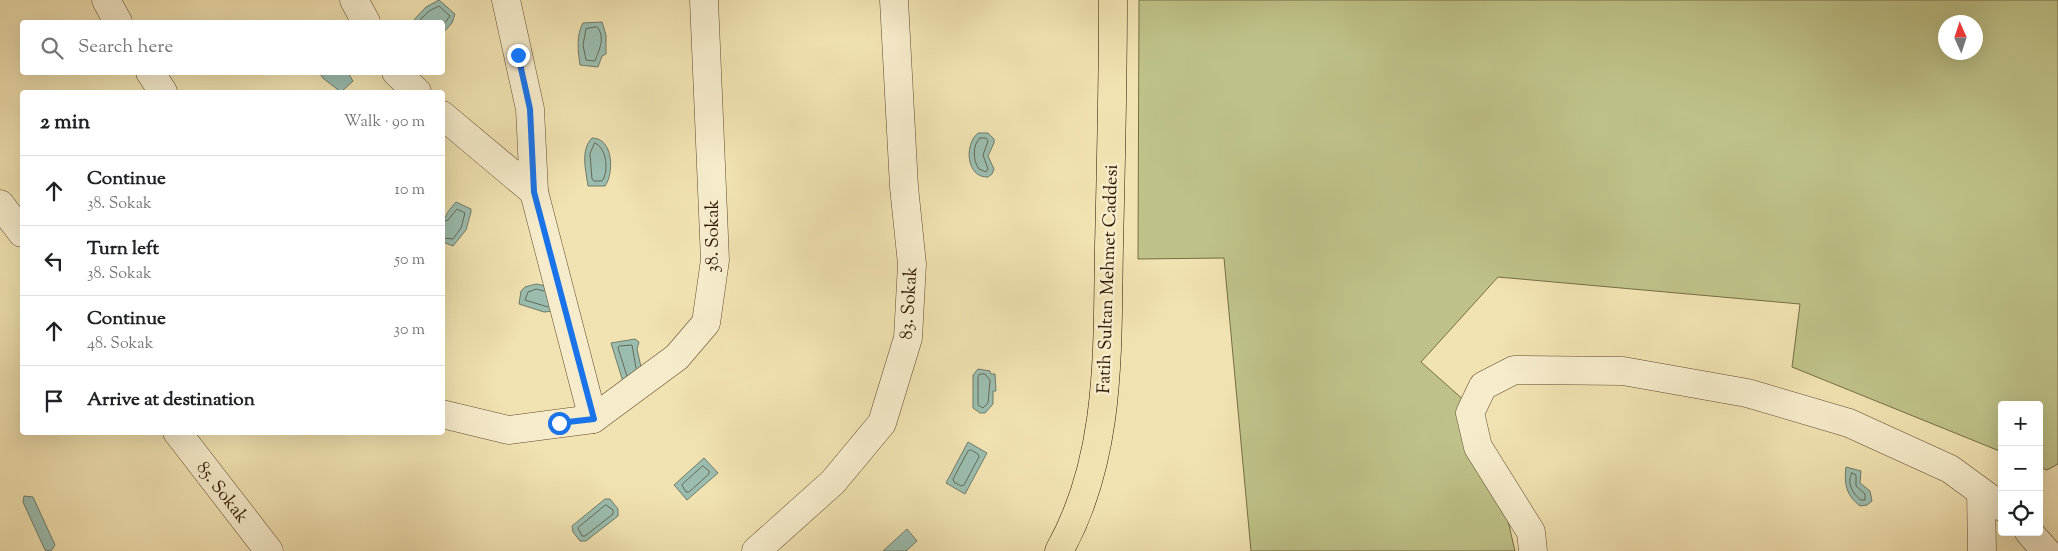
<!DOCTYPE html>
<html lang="en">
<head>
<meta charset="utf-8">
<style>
	:root { --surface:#fff; --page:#f6f6f6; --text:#202124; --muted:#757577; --line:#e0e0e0 }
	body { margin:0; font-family:"Sorts Mill Goudy",serif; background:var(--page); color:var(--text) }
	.controls { position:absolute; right:15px; bottom:15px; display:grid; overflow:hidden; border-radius:5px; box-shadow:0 5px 20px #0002 }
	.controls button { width:45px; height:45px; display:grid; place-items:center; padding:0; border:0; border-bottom:1px solid var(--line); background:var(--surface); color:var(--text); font:25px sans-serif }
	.compass { position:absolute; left:1938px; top:15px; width:45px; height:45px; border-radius:50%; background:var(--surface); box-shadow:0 5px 20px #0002; rotate:357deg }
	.stop { position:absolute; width:15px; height:15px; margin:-11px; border:4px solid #1a73e8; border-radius:50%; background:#fff }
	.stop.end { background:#1a73e8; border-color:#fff; box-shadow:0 1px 5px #0008 }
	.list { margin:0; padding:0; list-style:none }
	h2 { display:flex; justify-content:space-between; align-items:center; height:65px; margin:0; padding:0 20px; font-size:21px }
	h2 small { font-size:16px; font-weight:400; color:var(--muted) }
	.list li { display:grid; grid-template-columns:32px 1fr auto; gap:15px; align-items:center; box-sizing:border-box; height:70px; padding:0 20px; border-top:1px solid var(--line) }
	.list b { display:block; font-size:19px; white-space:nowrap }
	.list p { margin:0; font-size:16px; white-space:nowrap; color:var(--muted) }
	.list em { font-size:16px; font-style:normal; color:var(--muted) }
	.icon { flex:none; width:28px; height:28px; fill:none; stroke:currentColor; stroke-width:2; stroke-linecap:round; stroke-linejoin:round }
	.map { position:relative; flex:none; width:2058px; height:551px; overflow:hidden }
	.search { position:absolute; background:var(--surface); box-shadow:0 5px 20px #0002; left:20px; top:20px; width:425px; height:55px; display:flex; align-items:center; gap:12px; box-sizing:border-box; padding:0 18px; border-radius:5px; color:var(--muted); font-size:19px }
	.panel { position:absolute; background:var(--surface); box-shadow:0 5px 20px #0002; left:20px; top:90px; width:425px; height:345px; border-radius:5px }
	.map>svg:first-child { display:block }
</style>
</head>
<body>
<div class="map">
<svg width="2058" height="551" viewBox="0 0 2058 551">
	<rect width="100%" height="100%" fill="#f1e2b1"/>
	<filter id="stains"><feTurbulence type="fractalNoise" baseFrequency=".004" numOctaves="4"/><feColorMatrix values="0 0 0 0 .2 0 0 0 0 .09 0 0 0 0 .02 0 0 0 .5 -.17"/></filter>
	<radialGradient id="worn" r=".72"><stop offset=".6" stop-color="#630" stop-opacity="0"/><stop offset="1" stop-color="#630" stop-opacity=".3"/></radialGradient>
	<!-- green -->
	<path fill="#bec288" stroke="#766c44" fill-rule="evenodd" d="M1139,0H2058V464L2047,470L2039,467V405H2002V452L1792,367L1800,304L1498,277L1421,362L1484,418L1515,551H1251L1224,258L1138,259ZM1946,22H1976V52H1946Z"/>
	<!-- water -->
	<g fill="#9bbdaf" stroke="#6f7a69">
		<path d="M439,0L455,14L452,23L443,33L442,22H412L426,7Z"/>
		<path d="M602,22L606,35V54L602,56L598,67L580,65C578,51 576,35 583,23Z"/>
		<path d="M319,73H348L353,81L341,92L324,79Z"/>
		<path d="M978,133H988L994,139V143L988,156L994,169L992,174L988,177C966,178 964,144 978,133Z"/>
		<path d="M592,138C614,138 614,174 605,186H588C586,171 580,150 592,138Z"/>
		<path d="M456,202L471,209V212L466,230L453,246L443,242C442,223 443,216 456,202Z"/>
		<path d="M536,284L547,286L554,311L544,312L519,304L521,291L525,287Z"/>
		<path d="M635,339L639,342L637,349L641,367L624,385L611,343Z"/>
		<path d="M978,369L990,371L991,374H995L996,391H993V404L985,413H980L973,408V375Z"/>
		<path d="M968,442L987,453L965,494L946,483Z"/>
		<path d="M704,458L718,473L687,500L674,485Z"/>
		<path d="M1846,467L1861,471L1860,483L1870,491L1872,501L1867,505L1860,506C1846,495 1844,484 1846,467Z"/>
		<path d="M24,496L33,497L55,545L51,551L45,550L23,502Z"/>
		<path d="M605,499H610L618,509V516L586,541H580L573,532L572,526Z"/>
		<path d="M907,529L917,541L906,551H883Z"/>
	</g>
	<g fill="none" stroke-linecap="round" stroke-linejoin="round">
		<!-- shore -->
		<g stroke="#646a58" stroke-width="1">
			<path d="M418,22L429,11L439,6L450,16L442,27"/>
			<path d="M597,27C606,37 599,50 595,61L586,60L583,45L586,29Z"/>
			<path d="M980,138H986L988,141L983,155L988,169L986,172L979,169C973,161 972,145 980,138Z"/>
			<path d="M595,143C607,148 609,172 602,181H594L592,179L590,154Z"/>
			<path d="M442,222L448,220L457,209L465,213L461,228L453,239L442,238"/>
			<path d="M544,291L536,289L528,292L525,300L548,307"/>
			<path d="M980,374H985L990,380L988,403L983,408L978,405V377Z"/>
			<path d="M627,376L618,348L619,346L632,345L636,368"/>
			<path d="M971,450L978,454L979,457L964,485L961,486L954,482L953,479L968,451Z"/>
			<path d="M703,466L709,471V474L689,492H686L682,485Z"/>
			<path d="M1852,473L1856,475V486L1865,494V500H1861C1853,494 1846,483 1852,473Z"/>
			<path d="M606,505L613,510V514L585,536H582L578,528Z"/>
		</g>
		<defs>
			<g id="minor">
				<path d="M106,0L118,22"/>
				<path d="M354,0L366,22"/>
				<path d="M150,72L163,92"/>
				<path d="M396,72L417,92"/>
				<path d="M442,115L534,192L530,109L506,0"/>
				<path d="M534,192L593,419"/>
				<path d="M0,204L22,233"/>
				<path d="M442,414L508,430L593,419L677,357L706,323L715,260L704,0"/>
				<path d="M177,432L269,551"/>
				<path d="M1981,492L1982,551"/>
				<path d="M2029,532L2046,551"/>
				<path d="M756,551L833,482L882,423L908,338L912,264L904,187L894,0"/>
				<path d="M1533,551L1531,532L1478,447L1470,413L1483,386L1514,370L1623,371L1747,393L1849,423L1950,469L2002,507"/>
			</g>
			<path id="major" d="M1059,551C1112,457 1107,350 1109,246C1111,164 1113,82 1113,0"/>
		</defs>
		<!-- minor casing -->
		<use href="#minor" stroke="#5e492c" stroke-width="29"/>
		<!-- major casing -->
		<use href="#major" stroke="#2d1600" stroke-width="29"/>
		<!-- minor -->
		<use href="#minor" stroke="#f6eccc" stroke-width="28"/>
		<!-- major -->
		<use href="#major" stroke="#f1e2b1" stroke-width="28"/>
	</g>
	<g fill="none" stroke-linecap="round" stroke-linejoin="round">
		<!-- route -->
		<path stroke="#1a73e8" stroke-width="6" d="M518,55L530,109L534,192L594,419L559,423"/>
	</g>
	<g text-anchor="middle" stroke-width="5" stroke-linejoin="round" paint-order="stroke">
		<!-- street labels -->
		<g font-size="18" fill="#2d1600" stroke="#f6eccc">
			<text transform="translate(712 236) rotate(-90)" y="6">38. Sokak</text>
			<text transform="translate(1107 279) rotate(-88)" y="6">Fatih Sultan Mehmet Caddesi</text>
			<text transform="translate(908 303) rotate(-86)" y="6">83. Sokak</text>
			<text transform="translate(223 492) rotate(52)" y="6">85. Sokak</text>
		</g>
	</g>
	<rect width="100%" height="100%" filter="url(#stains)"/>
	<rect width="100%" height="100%" fill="url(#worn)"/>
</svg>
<div class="controls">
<button>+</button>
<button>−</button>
<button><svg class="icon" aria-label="locate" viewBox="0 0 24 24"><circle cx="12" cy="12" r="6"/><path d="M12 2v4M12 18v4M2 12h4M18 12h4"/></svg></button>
</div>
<svg class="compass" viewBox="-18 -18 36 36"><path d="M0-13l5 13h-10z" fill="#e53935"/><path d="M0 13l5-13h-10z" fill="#757577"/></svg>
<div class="stop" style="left:559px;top:423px"></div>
<div class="stop end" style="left:518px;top:55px"></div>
<div class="search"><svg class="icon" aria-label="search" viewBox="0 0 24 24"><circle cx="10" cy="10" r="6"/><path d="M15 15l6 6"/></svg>Search here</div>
<section class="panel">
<h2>2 min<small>Walk · 90 m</small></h2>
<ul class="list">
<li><svg class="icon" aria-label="ahead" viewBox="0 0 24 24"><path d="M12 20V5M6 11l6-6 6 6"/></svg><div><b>Continue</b><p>38. Sokak</p></div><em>10 m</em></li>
<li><svg class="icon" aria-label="left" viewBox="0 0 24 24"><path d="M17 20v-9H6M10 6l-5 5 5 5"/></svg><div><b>Turn left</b><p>38. Sokak</p></div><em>50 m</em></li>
<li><svg class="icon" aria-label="ahead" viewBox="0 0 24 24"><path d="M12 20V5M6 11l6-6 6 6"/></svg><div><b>Continue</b><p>48. Sokak</p></div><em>30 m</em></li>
<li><svg class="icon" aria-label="arrive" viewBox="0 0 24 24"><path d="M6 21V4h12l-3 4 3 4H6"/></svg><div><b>Arrive at destination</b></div></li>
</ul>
</section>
</div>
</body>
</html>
